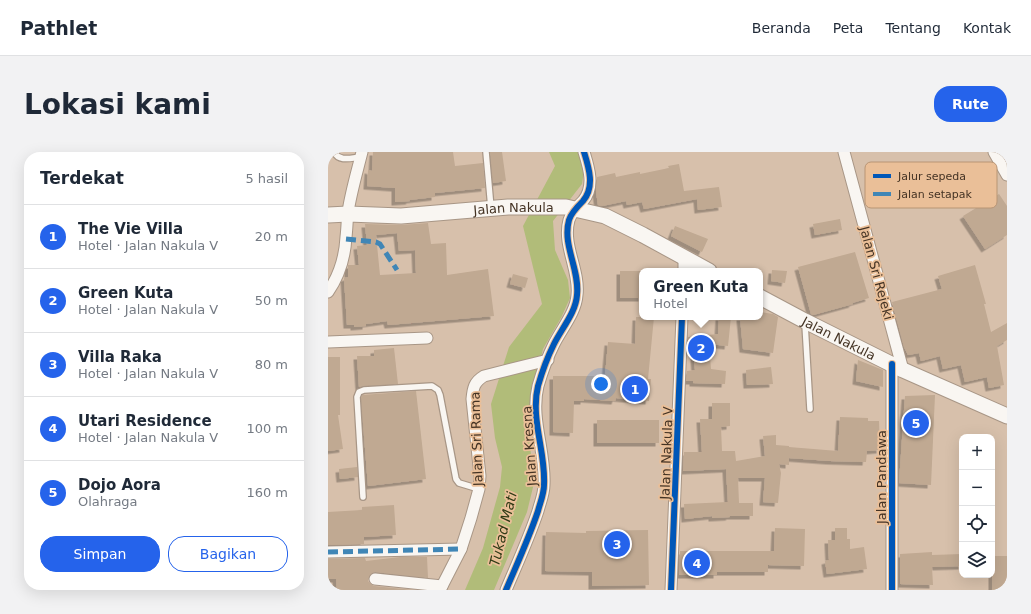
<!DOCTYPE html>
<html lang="id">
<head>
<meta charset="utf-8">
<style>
	:root { --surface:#fff; --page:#f2f2f3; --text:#1f2937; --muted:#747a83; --line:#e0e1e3; --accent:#2563eb }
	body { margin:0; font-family:"DejaVu Sans",sans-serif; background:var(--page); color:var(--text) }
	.controls { position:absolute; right:12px; bottom:12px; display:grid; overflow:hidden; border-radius:8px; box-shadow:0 4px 16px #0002 }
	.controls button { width:36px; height:36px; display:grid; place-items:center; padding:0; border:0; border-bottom:1px solid var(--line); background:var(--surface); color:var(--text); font:20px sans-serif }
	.you { position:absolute; left:273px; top:232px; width:14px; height:14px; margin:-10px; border:3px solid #fff; border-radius:50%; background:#1a73e8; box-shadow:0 0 0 6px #1a73e833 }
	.badge { display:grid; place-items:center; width:26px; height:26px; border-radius:50%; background:var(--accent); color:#fff; font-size:13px; font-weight:700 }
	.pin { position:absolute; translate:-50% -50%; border:2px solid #fff; box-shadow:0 1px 4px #0006 }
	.popup { position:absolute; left:311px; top:116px; width:124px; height:52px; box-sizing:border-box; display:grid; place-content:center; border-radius:8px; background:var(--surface); filter:drop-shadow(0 1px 3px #0005); font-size:13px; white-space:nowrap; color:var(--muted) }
	.popup b { font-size:15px; color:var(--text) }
	.popup::after { content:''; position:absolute; left:50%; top:100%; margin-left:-8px; border:8px solid transparent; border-top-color:var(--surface) }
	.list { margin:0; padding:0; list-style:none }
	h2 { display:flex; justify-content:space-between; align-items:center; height:52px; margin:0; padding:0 16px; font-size:17px }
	h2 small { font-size:13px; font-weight:400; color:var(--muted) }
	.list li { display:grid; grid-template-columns:26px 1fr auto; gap:12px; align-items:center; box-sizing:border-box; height:64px; padding:0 16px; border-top:1px solid var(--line) }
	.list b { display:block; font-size:15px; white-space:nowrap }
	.list p { margin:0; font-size:13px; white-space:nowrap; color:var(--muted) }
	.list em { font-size:13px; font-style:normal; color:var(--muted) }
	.actions { display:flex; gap:8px; padding:12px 16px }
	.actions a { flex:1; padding:9px 0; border:1px solid var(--accent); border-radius:16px; text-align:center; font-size:14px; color:var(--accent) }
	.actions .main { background:var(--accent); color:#fff }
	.icon { flex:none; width:22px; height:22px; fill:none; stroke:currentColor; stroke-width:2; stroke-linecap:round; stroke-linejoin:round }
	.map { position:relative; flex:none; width:679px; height:438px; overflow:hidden; border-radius:16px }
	header { display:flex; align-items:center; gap:24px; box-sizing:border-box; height:56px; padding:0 20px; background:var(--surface); border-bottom:1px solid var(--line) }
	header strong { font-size:19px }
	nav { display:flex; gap:22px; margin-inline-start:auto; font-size:14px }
	.intro { display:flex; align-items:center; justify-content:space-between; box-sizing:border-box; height:96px; padding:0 24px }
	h1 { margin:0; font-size:28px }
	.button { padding:10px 18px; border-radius:16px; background:var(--accent); color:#fff; font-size:14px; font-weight:700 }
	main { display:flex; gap:24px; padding:0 24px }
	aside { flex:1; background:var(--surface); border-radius:16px; box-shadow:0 4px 16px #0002 }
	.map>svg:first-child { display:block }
</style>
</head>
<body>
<header>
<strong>Pathlet</strong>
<nav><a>Beranda</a><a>Peta</a><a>Tentang</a><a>Kontak</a></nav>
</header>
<div class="intro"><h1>Lokasi kami</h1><a class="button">Rute</a></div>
<main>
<aside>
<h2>Terdekat<small>5 hasil</small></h2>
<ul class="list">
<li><span class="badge">1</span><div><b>The Vie Villa</b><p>Hotel · Jalan Nakula V</p></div><em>20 m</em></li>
<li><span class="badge">2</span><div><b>Green Kuta</b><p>Hotel · Jalan Nakula V</p></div><em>50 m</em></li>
<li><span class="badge">3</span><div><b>Villa Raka</b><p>Hotel · Jalan Nakula V</p></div><em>80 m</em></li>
<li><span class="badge">4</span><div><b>Utari Residence</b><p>Hotel · Jalan Nakula V</p></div><em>100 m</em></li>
<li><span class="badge">5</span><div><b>Dojo Aora</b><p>Olahraga</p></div><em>160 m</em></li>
</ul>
<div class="actions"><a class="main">Simpan</a><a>Bagikan</a></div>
</aside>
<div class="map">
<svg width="679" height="438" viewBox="0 0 679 438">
	<defs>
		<filter id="shadow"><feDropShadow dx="-3.5" dy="3.5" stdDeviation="0" flood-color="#0004"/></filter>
	</defs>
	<rect width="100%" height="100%" fill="#d7c0ab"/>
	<!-- water -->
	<path fill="#b1bc79" d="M221,0H253L257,13L254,32L225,69L227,98L240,128L242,146L234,164L215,197L199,265L206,331L199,360L166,438H137L155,396L172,335L174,315L167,286L163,252L181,195L214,152L195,74L227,14Z"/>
	<!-- building -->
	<g fill="#c0a992" fill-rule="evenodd" filter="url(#shadow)">
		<path d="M45,0H125L127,14L155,11L157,36L107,41V45L81,48L82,49L67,50V36L39,34L40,18L44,19Z"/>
		<path d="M162,0H174L178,29L165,31Z"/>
		<path d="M351,12L356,39L391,35L394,55L370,58L369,47L316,57L314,50L299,53L298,49L274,54L270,53L268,40L269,25L287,21L288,25L312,20V22L341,16L340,14Z"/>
		<path d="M671,42L679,54V83L657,97L635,64Z"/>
		<path d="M512,67L514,78L487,83L485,72Z"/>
		<path d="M100,71L103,92L118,91L119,123L160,117L166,164L60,173L59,169L38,172V174L26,175V173H19L16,126L20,125V113H31L29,94L39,93L37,72L73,73ZM69,81L71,99L87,98L88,121L52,123L48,83Z"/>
		<path d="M347,74L380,87L374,100L343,84Z"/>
		<path d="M527,100L541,146L524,151L525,152L485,163L483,162L470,115Z"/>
		<path d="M647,113L658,152H656L663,180L679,171V188L669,194L676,233L661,236L659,225L637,230L633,213L615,217L612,204L593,209L591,201L580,203L576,195L564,150L614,137L610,124Z"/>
		<path d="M444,118L459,119L457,131L443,129Z"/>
		<rect x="292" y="119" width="22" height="27"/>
		<path d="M185,122L200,126L197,136L182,132Z"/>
		<path d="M432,160L445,162L450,165L445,201L415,197L412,165H432Z"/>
		<path d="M308,165H326L320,227H323L321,249L288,246L287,249L256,247V249H246L245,281L225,280V224H277L280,190L307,192Z"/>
		<path d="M391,165H403L400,194L381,192L383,217L398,219L397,232L365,231V229H358L359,219L367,218L365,191H360V185L390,182Z"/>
		<path d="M66,196L70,232L36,234L31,235L29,204H46V198Z"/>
		<path d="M0,205H12V263H10L15,297L0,299Z"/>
		<path d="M530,208L555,218V235L528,229Z"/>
		<path d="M443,215L445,232L419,233L418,218Z"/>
		<path d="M88,239L98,327L40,334L33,246L34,243Z"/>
		<path d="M607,243L603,333L571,331L577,244Z"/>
		<path d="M384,251H402V274L393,275L394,299H407L408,309L437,304L435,284L448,283V293L461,294V295L510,299L512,265L540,266V269H551L552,298L539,299L538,310L502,309L461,306V313L451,312L453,321L450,351L435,350L437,326H410L411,351H425V364H401L402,365L384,366V364L357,367L356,352L400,350L398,317L355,319L356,300H374L372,267H384Z"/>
		<rect x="269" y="268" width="62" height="23"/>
		<path d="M29,315L30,325L12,327L11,317Z"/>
		<path d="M66,353L68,383L36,385V392L0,393V360L34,358V355Z"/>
		<path d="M447,376L477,377L476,414L440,413V420H389V423H351L352,399H446Z"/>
		<path d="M507,376H519V387H522V397L536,395L539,417L499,422L497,409L501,408L500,388H507Z"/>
		<path d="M320,378L321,433L264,434V420L217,419L218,380L258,381V379Z"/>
		<path d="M604,400V403L634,402V414L604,415L605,433L572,432V402Z"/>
		<rect x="664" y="404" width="15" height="34"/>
		<path d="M72,405H99L100,426L47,420L42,423L40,429L43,432L46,434L85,438H9L8,427H0V407L37,406L38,409Z"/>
	</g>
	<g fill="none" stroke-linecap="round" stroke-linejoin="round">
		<defs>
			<g id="lane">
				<path d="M6,0C11,10 23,6 32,5"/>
				<path d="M158,0L163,56"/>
				<path d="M477,172L482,257"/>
				<path d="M35,345L29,245L31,240L36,238L104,234L110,238L112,243L128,327L131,331L151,337"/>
			</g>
			<g id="street">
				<path d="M516,0L575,218"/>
				<path d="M666,0L679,23"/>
				<path d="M356,119V107"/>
				<path d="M0,140C11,124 17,104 18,85C19,77 19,69 20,60C23,40 29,20 34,0"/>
				<path d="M0,190L99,186"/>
				<path d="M0,400L133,397"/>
				<path d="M47,427L114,434"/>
				<path d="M112,438L133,397L143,366L151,337L152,324L144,247C145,236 146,230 156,224L220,208"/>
				<path d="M178,438C189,412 201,386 210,359C212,351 216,342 216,333C218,300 202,267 210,234C214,220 220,204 226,192C234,176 248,160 249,143C252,118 234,93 241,68C243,61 249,55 255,49C267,35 261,16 256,0"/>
				<path d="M343,438L354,165"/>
				<path d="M564,438V212"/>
			</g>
			<g id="secondary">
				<path id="s1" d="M0,63L20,62L73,64L180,55H238L277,64L315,83L381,119"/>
				<path id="s2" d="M432,145L477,169L575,218L679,264"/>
			</g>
		</defs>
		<!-- lane casing -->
		<use href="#lane" stroke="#a89686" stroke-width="8"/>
		<!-- street casing -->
		<use href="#street" stroke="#a89686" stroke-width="13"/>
		<!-- secondary casing -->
		<use href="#secondary" stroke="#a89686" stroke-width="17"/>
		<!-- lane -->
		<use href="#lane" stroke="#f9f6f2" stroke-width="5.5"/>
		<!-- street -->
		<use href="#street" stroke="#f9f6f2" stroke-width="11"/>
		<!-- secondary -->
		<use href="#secondary" stroke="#f9f6f2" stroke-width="15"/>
		<!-- quiet -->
		<g stroke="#4086b6" stroke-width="5" stroke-dasharray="10 5" stroke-linecap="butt">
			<path d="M18,87L48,90L52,92L69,118"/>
			<path d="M0,400L133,397"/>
		</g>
		<defs>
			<g id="cycleway">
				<path d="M178,438C189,412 201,386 210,359C212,351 216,342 216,333C218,300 202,267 210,234C214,220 220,204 226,192C234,176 248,160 249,143C252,118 234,93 241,68C243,61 249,55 255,49C267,35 261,16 256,0"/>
				<path d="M343,438L354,165"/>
				<path d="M564,438V212"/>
			</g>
		</defs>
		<!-- cycleway casing -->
		<use href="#cycleway" stroke="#eabf98" stroke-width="8"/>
		<!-- cycleway -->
		<use href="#cycleway" stroke="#0057b8" stroke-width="6"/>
	</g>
	<g text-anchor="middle" stroke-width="3.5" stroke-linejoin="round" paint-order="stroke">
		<!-- street labels -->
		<g font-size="13" fill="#443324" stroke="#eabf98">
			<text dy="5" stroke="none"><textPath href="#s1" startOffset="186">Jalan Nakula</textPath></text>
			<text transform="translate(549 121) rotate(75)" y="5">Jalan Sri Rejeki</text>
			<text dy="5" stroke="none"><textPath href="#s2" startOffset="89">Jalan Nakula</textPath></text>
			<text transform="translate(148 287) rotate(-92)" y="5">Jalan Sri Rama</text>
			<text transform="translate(201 294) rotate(-94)" y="5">Jalan Kresna</text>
			<text transform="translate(338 301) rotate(-88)" y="5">Jalan Nakula V</text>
			<text transform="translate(553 325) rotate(-90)" y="5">Jalan Pandawa</text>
		</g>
		<!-- water labels -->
		<g font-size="14" font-style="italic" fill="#2f3a15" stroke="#eabf98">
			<text transform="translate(175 377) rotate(-76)" y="5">Tukad Mati</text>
		</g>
	</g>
	<!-- legend -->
	<rect x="537" y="10" width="132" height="46" rx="6" fill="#eabf98" stroke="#b89575" stroke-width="1"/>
	<rect x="545" y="22" width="18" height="4" fill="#0057b8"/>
	<rect x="545" y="40" width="18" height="4" fill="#4086b6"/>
	<g font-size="11" fill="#443324">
		<text x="570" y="28">Jalur sepeda</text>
		<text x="570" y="46">Jalan setapak</text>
	</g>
</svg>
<div class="controls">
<button>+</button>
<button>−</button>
<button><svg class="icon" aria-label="locate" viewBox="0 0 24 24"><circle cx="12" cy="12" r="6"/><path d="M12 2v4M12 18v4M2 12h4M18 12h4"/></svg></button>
<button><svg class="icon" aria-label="layers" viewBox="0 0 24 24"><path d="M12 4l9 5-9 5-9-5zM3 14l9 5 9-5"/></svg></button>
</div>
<div class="you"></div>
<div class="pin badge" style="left:307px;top:237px">1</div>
<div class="pin badge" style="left:373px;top:196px">2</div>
<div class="popup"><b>Green Kuta</b>Hotel</div>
<div class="pin badge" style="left:289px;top:392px">3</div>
<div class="pin badge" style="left:369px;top:411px">4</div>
<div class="pin badge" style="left:588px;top:271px">5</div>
</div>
</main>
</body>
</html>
